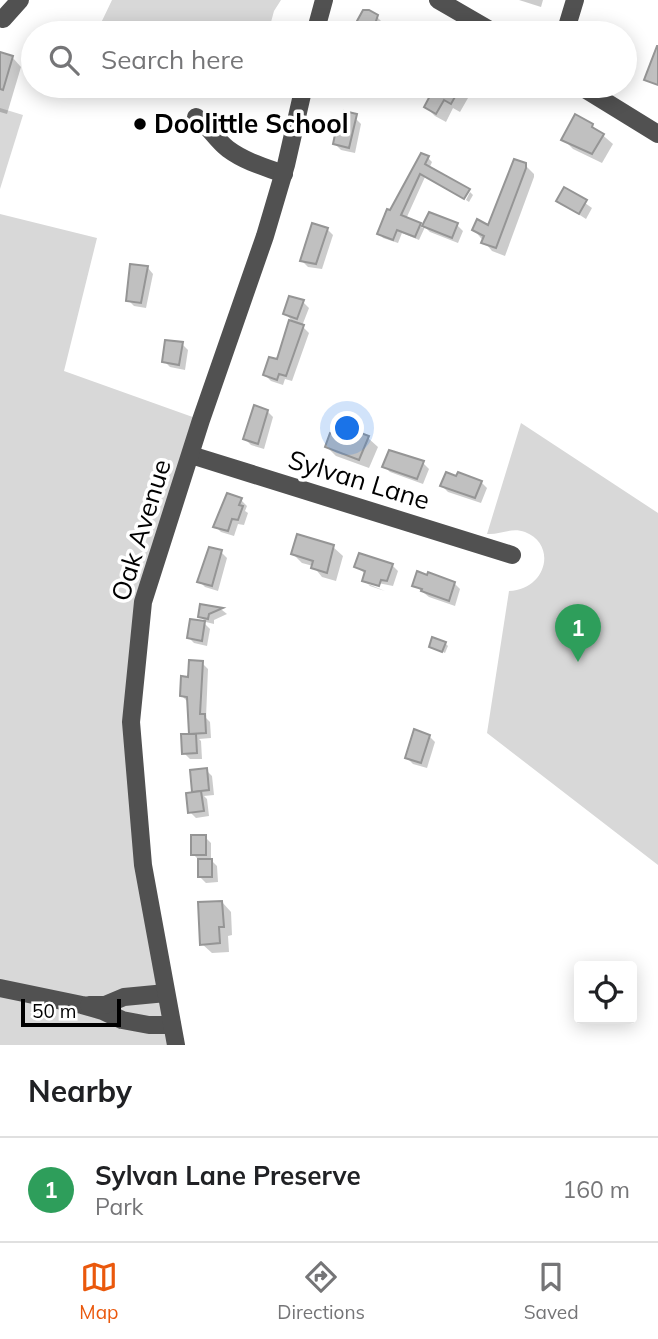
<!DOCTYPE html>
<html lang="en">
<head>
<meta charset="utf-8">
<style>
	:root { --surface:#fff; --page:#f2f2f2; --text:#202124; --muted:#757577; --line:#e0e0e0; --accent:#ea580c }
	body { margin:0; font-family:Mulish,sans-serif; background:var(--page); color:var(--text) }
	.controls { position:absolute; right:21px; bottom:21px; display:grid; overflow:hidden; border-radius:7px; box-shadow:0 4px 18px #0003 }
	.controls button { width:63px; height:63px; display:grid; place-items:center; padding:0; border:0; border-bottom:2px solid var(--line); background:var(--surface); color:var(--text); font:35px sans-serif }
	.scale { position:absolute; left:21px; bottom:18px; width:100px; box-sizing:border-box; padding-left:7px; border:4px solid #000; border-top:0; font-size:19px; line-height:24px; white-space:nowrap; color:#000; -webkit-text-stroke:5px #fff; paint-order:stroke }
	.you { position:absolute; left:348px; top:429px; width:24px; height:24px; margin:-18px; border:5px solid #fff; border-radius:50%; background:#1a73e8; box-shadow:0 0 0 10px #1a73e833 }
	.badge { display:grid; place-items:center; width:46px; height:46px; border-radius:50%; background:var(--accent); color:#fff; font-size:23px; font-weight:700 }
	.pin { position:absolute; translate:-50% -58px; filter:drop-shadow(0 2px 4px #0008) }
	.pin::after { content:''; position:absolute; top:37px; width:24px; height:21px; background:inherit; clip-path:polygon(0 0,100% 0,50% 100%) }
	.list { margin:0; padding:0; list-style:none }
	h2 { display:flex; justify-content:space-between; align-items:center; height:91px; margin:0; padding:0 28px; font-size:30px }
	h2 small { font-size:23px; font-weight:400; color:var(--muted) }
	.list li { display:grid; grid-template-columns:46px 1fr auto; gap:21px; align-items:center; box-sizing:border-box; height:105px; padding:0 28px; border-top:2px solid var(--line) }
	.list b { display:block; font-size:26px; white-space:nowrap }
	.list p { margin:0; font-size:23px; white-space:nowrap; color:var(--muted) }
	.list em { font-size:23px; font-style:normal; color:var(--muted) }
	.icon { flex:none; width:38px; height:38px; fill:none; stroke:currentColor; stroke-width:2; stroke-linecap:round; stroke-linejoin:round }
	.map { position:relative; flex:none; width:658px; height:1045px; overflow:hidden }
	.search { position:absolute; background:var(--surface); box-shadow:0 4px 18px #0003; left:21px; right:21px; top:21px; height:77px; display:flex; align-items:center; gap:18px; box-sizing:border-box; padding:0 24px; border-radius:38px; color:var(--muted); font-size:26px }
	.sheet { height:196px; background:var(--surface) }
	nav { display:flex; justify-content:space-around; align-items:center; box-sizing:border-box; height:98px; border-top:2px solid var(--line); background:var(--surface); font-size:19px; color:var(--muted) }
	nav a { display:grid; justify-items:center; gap:4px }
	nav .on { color:var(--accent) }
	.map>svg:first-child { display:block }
</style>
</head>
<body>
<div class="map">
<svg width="658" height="1045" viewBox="0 0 658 1045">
	<rect width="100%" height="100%" fill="#fff"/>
	<!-- green -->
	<g fill="#d8d8d8">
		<path d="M112,0H281L274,11L268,33H90L94,22L101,23Z"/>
		<path d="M0,108L23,115L0,189Z"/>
		<path d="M0,214L97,238L64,371L201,420L143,602L131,722L176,1045H0Z"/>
		<path d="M521,423L658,513V865L487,733L509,591C546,590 558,545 525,532C511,527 500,535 487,534Z"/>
	</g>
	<!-- shadow -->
	<g fill="#0003">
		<path d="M519,0H543L541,7Z"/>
		<path d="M377,17L383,23L380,33H360L358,21Z"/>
		<path d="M625,38L633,45L629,58L625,56Z"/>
		<path d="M0,54L12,57L21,67L7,114L0,112Z"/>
		<path d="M441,86H471L466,95L468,98L460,112L453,108L446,122L435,116L426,107Z"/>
		<path d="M355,118L361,124L355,153L341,150L335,144Z"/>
		<path d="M592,126L613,144L602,163L573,149L563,139Z"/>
		<path d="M428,158L432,162L429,169L467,190L463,198L425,177L406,219L423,228L428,216L457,225L463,231L458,243L430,232L425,227L419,240L402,233L398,243L383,238L379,233L390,212Z"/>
		<path d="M525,165L534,174V177L505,256L492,251L474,230L489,227Z"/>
		<path d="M565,189L592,208L586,219L558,201Z"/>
		<path d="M470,192L473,195L469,202L466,200Z"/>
		<path d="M327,229L333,235L322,269L308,267L302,261Z"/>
		<path d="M148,268L153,274L146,308L134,306L128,300Z"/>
		<path d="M303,302L309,308L302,326L309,333L292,381L285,379L283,385L271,381L265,375L278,361L291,320L285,313Z"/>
		<path d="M182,344L188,350L185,370L170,367L164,361Z"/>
		<path d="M267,411L273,417L264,449L251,445L245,439Z"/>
		<path d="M349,430L368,438L378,447L369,468L336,456L327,447L347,437Z"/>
		<path d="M423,463L429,469L423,484L390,472L384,466Z"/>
		<path d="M481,482L487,488L481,503L448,492L442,486Z"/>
		<path d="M241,500L247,506L245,511L248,513L244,525L238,524L234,536L221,532L215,526Z"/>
		<path d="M333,547L343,556L336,581L322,577L313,566L302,563L293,554Z"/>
		<path d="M221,552L227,558L218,591L205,587L199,581Z"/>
		<path d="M392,565L398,571L393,586L368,581V584L385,591L370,586L364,580L366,574L356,567Z"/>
		<path d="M454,583L460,589L455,606L429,597L414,585Z"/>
		<path d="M202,606L222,610L227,614L214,620V624L206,622L200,616Z"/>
		<path d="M204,623L210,629L207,646L194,643L188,637Z"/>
		<path d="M445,643L448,646L445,653L431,646Z"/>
		<path d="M202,663L208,669L206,718L210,722L211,738L199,739L201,741L202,759H190L184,753L193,735L190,733L189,703L182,696L189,678Z"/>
		<path d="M429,736L435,742L427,768L413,764L407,758Z"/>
		<path d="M206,770L212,776L214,795L204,796L207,799L209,816L196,818L190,812L196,793L194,791Z"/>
		<path d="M205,837L211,843V860L217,866L218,882L206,883L200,877V861L193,854Z"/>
		<path d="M222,902L231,912L232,935L228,936L229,952L212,953L202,944Z"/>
	</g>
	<!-- building -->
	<g fill="#c0c0c0" stroke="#959595" stroke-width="2">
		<path d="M363,10H369L378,15L372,33H361L362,30L358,28L357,21Z"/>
		<path d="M657,46H658V85L644,80Z"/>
		<path d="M0,52L13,56L3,90L0,89Z"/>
		<path d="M439,86H461L451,104L444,100L436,114L424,107L432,92L435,93Z"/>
		<path d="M344,111L357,114L349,148L333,144L337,125L340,126Z"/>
		<path d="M575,114L593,124L592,127L604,134L592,154L561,140Z"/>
		<path d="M421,153L429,156L425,164L470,189L464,199L420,174L401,215L421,223L415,237L397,230L393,240L377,234L387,209L390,210Z"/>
		<path d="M514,159L526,163V168L496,248L481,243L484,236L472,230L477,219L488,225Z"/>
		<path d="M564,187L587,200L579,214L556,201Z"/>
		<path d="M429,212L458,223L452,238L422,226Z"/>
		<path d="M312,223L328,228L316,264L300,261Z"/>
		<path d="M130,264L148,266L141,303L126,301Z"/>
		<path d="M289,296L304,300L297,319L283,314Z"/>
		<path d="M289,320L304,325L286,376L279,374L277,380L263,375L269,357L277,359Z"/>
		<path d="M165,340L183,342L179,365L162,362Z"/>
		<path d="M254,405L268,410L258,444L243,439Z"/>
		<path d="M348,428L369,436L359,460L325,447L330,433L341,437L342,434L346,435Z"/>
		<path d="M389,450L424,461L417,479L382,467Z"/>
		<path d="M446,472L456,476L458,472L482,481L475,498L440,486Z"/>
		<path d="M227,493L242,498L239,505L243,506L238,520L232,519L228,531L213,527Z"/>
		<path d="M297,534L334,545L327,573L311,568L313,561L291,554Z"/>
		<path d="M209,547L222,550L212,586L197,582Z"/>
		<path d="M359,553L393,564L387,581L381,580L379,586L362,581L365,571L354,567Z"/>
		<path d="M417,571L427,575L428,572L455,582L449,601L421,591L422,589L412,586Z"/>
		<path d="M200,604L223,608L209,614L208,619L198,617Z"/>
		<path d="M190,619L205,621L202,641L187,638Z"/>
		<path d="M432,637L446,642L442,652L429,647Z"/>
		<path d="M189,660L203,661L200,714H205L206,733L189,734L187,697L180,696L181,676L188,677Z"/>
		<path d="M414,729L430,735L421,763L405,758Z"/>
		<path d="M181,734H196L197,753L182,754Z"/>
		<path d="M207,768L209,790L192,792L190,770Z"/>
		<path d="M201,791L204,811L188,813L186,793Z"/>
		<rect x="191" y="835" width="15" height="20"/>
		<rect x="198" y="859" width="14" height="18"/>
		<path d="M222,901L224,927H219L220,943L200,945L198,902Z"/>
	</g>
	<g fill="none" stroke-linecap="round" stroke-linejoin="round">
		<!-- minor -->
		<g stroke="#515151" stroke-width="18">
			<path d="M438,0L495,33"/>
			<path d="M0,18L3,19L20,0"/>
			<path d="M315,33L324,0"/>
			<path d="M565,33L575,0"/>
			<path d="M580,86L658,134"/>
			<path d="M196,117C209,126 216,140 228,149C244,161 264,167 284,174"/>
			<path d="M191,455L512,555"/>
			<path d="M0,988L82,1005L103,1011L122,1020L149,1025H172"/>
			<path d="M89,1005H105L124,997L166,993"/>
			<path d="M176,1045L143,865L131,722L143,602L201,420L265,236L286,165L304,86"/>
		</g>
	</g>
	<!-- markers -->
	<circle fill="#000" stroke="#fff" stroke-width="2.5" cx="140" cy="124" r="7"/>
	<g text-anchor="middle" stroke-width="7" stroke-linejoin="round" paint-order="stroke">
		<!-- poi labels -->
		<g font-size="26" font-weight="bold" fill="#000" stroke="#fff" text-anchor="start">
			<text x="154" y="133">Doolittle School</text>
		</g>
		<!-- street labels -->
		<g font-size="26" fill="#000" stroke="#fff">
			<text transform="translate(359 480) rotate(17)" y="9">Sylvan Lane</text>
			<text transform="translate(141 530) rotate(-73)" y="9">Oak Avenue</text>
		</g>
	</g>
</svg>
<div class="controls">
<button><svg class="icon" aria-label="locate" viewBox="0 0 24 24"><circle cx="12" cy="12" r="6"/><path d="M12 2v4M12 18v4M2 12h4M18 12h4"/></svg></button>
</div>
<div class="scale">50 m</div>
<div class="you"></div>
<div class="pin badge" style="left:578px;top:662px;background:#2e9e5b">1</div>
<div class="search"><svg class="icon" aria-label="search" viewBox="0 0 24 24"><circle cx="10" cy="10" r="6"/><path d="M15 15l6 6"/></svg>Search here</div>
</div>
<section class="sheet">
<h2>Nearby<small></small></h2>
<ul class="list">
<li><span class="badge" style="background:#2e9e5b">1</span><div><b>Sylvan Lane Preserve</b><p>Park</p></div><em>160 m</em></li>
</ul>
</section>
<nav>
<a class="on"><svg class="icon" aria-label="map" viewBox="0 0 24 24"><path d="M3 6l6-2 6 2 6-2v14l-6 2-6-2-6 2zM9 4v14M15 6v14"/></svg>Map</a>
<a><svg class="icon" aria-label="directions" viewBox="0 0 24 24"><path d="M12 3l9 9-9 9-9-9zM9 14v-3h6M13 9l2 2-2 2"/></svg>Directions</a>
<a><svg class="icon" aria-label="saved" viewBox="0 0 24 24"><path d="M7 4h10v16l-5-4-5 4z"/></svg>Saved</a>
</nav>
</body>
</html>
